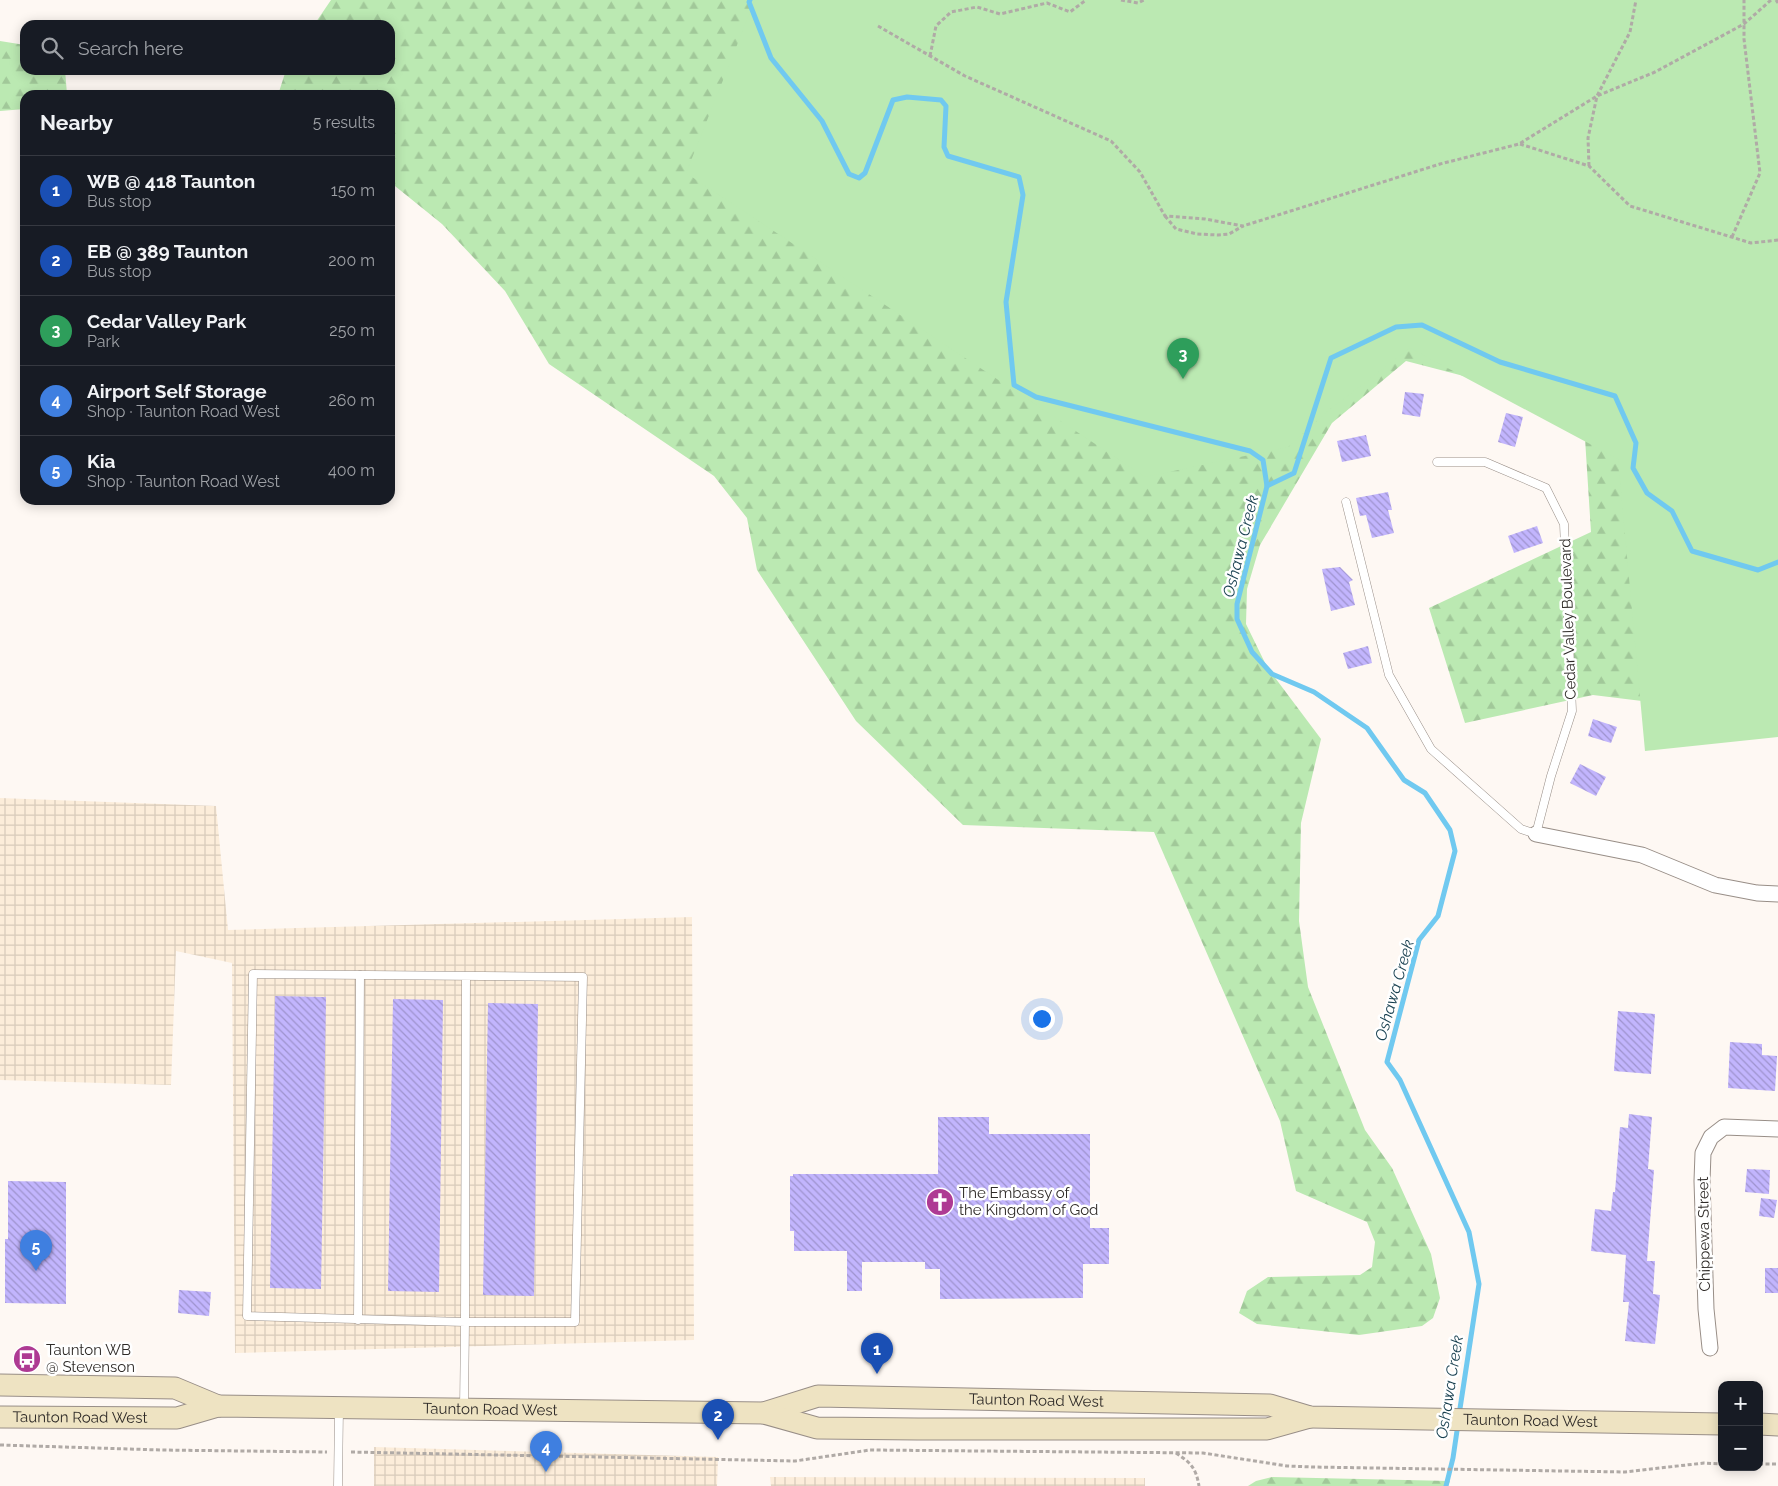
<!DOCTYPE html>
<html lang="en">
<head>
<meta charset="utf-8">
<style>
	:root { --surface:#171b24; --page:#20242c; --text:#f1f3f6; --muted:#9ea1a6; --line:#363941; --accent:#ea580c }
	body { margin:0; font-family:Raleway,sans-serif; background:var(--page); color:var(--text) }
	.controls { position:absolute; right:15px; bottom:15px; display:grid; overflow:hidden; border-radius:10px; box-shadow:0 2px 12px #0003 }
	.controls button { width:45px; height:45px; display:grid; place-items:center; padding:0; border:0; border-bottom:1px solid var(--line); background:var(--surface); color:var(--text); font:25px sans-serif }
	.you { position:absolute; left:1041px; top:1018px; width:18px; height:18px; margin:-12px; border:4px solid #fff; border-radius:50%; background:#1a73e8; box-shadow:0 0 0 8px #1a73e833 }
	.badge { display:grid; place-items:center; width:32px; height:32px; border-radius:50%; background:var(--accent); color:#fff; font-size:16px; font-weight:700 }
	.pin { position:absolute; translate:-50% -41px; filter:drop-shadow(0 1px 2px #0008) }
	.pin::after { content:''; position:absolute; top:26px; width:18px; height:15px; background:inherit; clip-path:polygon(0 0,100% 0,50% 100%) }
	.list { margin:0; padding:0; list-style:none }
	h2 { display:flex; justify-content:space-between; align-items:center; height:65px; margin:0; padding:0 20px; font-size:21px }
	h2 small { font-size:16px; font-weight:400; color:var(--muted) }
	.list li { display:grid; grid-template-columns:32px 1fr auto; gap:15px; align-items:center; box-sizing:border-box; height:70px; padding:0 20px; border-top:1px solid var(--line) }
	.list b { display:block; font-size:19px; white-space:nowrap }
	.list p { margin:0; font-size:16px; white-space:nowrap; color:var(--muted) }
	.list em { font-size:16px; font-style:normal; color:var(--muted) }
	.icon { flex:none; width:28px; height:28px; fill:none; stroke:currentColor; stroke-width:2; stroke-linecap:round; stroke-linejoin:round }
	.map { position:relative; flex:none; width:1778px; height:1486px; overflow:hidden }
	.search { position:absolute; background:var(--surface); box-shadow:0 2px 12px #0003; left:20px; top:20px; width:375px; height:55px; display:flex; align-items:center; gap:12px; box-sizing:border-box; padding:0 18px; border-radius:15px; color:var(--muted); font-size:19px }
	.panel { position:absolute; background:var(--surface); box-shadow:0 2px 12px #0003; left:20px; top:90px; width:375px; height:415px; border-radius:15px }
	.map>svg:first-child { display:block }
</style>
</head>
<body>
<div class="map">
<svg width="1778" height="1486" viewBox="0 0 1778 1486">
	<defs>
		<pattern id="industrial-grid" width="8" height="8" patternUnits="userSpaceOnUse" patternTransform="scale(1.25)"><rect width="8" height="8" fill="#fcedda"/><path d="M0 4h8M4 0v8" fill="none" stroke="#d8cbbb"/></pattern>
		<pattern id="forest-firs" width="22" height="20" patternUnits="userSpaceOnUse" patternTransform="scale(1.25)"><rect width="22" height="20" fill="#bbe9b2"/><path d="M5 1l3.5 6h-7zM16 11l3.5 6h-7z" fill="#a1c899"/></pattern>
		<pattern id="building-back-hatch" width="6" height="6" patternUnits="userSpaceOnUse" patternTransform="scale(1.25)"><rect width="6" height="6" fill="#c2b5fd"/><path d="M-1 5l2 2M0 0l6 6M5-1l2 2" fill="none" stroke="#9e93cd"/></pattern>
	</defs>
	<rect width="100%" height="100%" fill="#fef8f3"/>
	<!-- industrial -->
	<g fill="url(#industrial-grid)">
		<path d="M0,798L216,806L228,930L692,917L694,1340L235,1353L232,963L176,951L171,1085L0,1080Z"/>
		<path d="M374,1447L718,1457L717,1486H374Z"/>
		<path d="M770,1477L1145,1478V1486H771Z"/>
	</g>
	<!-- forest -->
	<g fill="url(#forest-firs)">
		<path d="M331,0H1618L1748,714L1593,695L1465,723L1429,608L1591,532L1583,407L1406,361L1332,423L1260,545L1247,589L1246,624L1267,667L1321,739L1301,823L1299,921L1308,987L1365,1130L1392,1168L1431,1254L1440,1298L1433,1318L1422,1326L1359,1335L1257,1324L1239,1313L1247,1291L1268,1277L1360,1275L1372,1267L1375,1242L1367,1222L1296,1191L1280,1121L1154,832L963,825L856,721L757,570L747,518L714,476L549,364L505,291L442,224L390,182V95H278L286,70H390V25H314Z"/>
		<path d="M0,41L25,45V70H65L67,94L25,95V109L0,111Z"/>
		<path d="M1272,1477L1450,1481L1448,1486H1248L1256,1481Z"/>
	</g>
	<!-- green -->
	<path fill="#bbe9b2" d="M755,0H1778V737L1645,751L1618,459L1410,348L1329,410L1288,447L1145,477L686,173Z"/>
	<g fill="none" stroke-linecap="round" stroke-linejoin="round">
		<!-- stream -->
		<g stroke="#70c9f0" stroke-width="5">
			<path d="M750,0L749,2L771,58L822,121L849,174L859,178L865,173L893,100L907,97L941,100L946,106L944,147L948,156L1019,177L1023,195L1006,302L1014,385L1036,397L1250,451L1263,460L1267,486L1237,604V619L1252,652L1272,674L1314,692L1367,728L1404,780L1425,793L1450,830L1455,851L1438,916L1419,940L1387,1062L1400,1080L1469,1232L1479,1284L1459,1415"/>
			<path d="M1267,486L1294,473L1331,358L1396,327L1422,325L1500,362L1615,396L1636,443L1633,468L1647,493L1672,511L1692,551L1758,570L1778,562"/>
			<path d="M1446,1486L1453,1458L1458,1424"/>
		</g>
	</g>
	<!-- building -->
	<g fill="url(#building-back-hatch)">
		<path d="M1405,392L1424,394L1420,417L1402,414Z"/>
		<path d="M1506,413L1523,417L1515,447L1498,442Z"/>
		<path d="M1366,435L1371,456L1342,462L1337,441Z"/>
		<path d="M1388,492L1392,510H1388L1394,533L1372,538L1366,515L1360,516L1356,498Z"/>
		<path d="M1537,526L1543,543L1514,553L1508,536Z"/>
		<path d="M1340,567L1353,580L1349,582L1355,605L1331,611L1322,569Z"/>
		<path d="M1368,646L1372,663L1348,669L1343,653Z"/>
		<path d="M1593,719L1617,727L1611,743L1588,736Z"/>
		<path d="M1580,764L1606,777L1596,796L1570,783Z"/>
		<path d="M275,996L326,997L321,1289L270,1288Z"/>
		<path d="M393,999L443,1000L439,1292L388,1291Z"/>
		<path d="M488,1003L538,1004L534,1296L483,1295Z"/>
		<path d="M1618,1011L1655,1014L1651,1074L1614,1071Z"/>
		<path d="M1730,1042L1762,1044V1055L1777,1056L1775,1091L1728,1088Z"/>
		<path d="M1629,1114L1652,1117L1648,1169L1654,1170L1647,1261H1655L1653,1294L1660,1295L1655,1344L1625,1341L1629,1302H1623L1626,1255L1591,1251L1595,1209L1611,1211L1613,1192H1615L1620,1127L1628,1128Z"/>
		<path d="M938,1117H989V1134H1090V1228H1109V1264H1083V1298L940,1299V1269H925V1262H862V1291H847V1251H794V1231H790V1176H793V1174H938Z"/>
		<path d="M1747,1169L1770,1170L1769,1194L1745,1192Z"/>
		<path d="M8,1181L66,1182V1304L5,1303V1239H8Z"/>
		<path d="M1761,1198L1777,1200L1774,1218L1759,1216Z"/>
		<rect x="1765" y="1268" width="13" height="25"/>
		<path d="M179,1290L211,1292L209,1316L178,1313Z"/>
	</g>
	<g fill="none" stroke-linecap="round" stroke-linejoin="round">
		<defs>
			<g id="service">
				<path d="M1346,502L1389,675L1431,749L1521,829L1536,834L1551,776L1572,711L1564,524L1546,488L1485,462H1437"/>
				<path d="M358,1320L360,975"/>
				<path d="M464,1408L465,1322H575L583,977L253,974L247,1316L465,1322L466,976"/>
				<path d="M338,1486L339,1408"/>
			</g>
			<g id="minor">
				<path d="M1536,834L1642,855L1715,885L1757,893L1778,894"/>
				<path d="M1710,1348L1706,1309L1702,1181L1703,1153L1711,1137L1724,1127L1778,1129"/>
			</g>
			<g id="secondary">
				<path d="M0,1385L175,1388L218,1406"/>
				<path id="s1" d="M764,1413L818,1396L1270,1405L1310,1417L1722,1424"/>
				<path id="s2" d="M0,1417L177,1418L218,1406L764,1413L817,1428L918,1429H1267L1310,1417"/>
				<path d="M1759,1424L1778,1425"/>
			</g>
		</defs>
		<!-- service casing -->
		<use href="#service" stroke="#988e87" stroke-width="9"/>
		<!-- minor casing -->
		<use href="#minor" stroke="#988e87" stroke-width="17"/>
		<!-- secondary casing -->
		<use href="#secondary" stroke="#988e87" stroke-width="23"/>
		<!-- path -->
		<g stroke="#b0aaa6" stroke-width="3" stroke-dasharray="4 2.5" stroke-linecap="butt">
			<path d="M1121,0L1138,3L1144,0"/>
			<path d="M1776,0L1778,3"/>
			<path d="M878,26L965,76L1111,141L1140,172L1165,216L1205,219L1243,226L1440,164L1519,144L1597,96L1655,72L1744,24L1771,0"/>
			<path d="M930,56L936,26L951,12L977,7L1000,14L1047,3L1070,12L1086,0"/>
			<path d="M1520,144L1589,166L1630,206L1751,243L1778,240"/>
			<path d="M1589,166L1588,138L1597,96L1630,32L1636,0"/>
			<path d="M1165,216L1176,229L1197,234L1218,235L1229,234L1243,226"/>
			<path d="M1732,237L1760,173L1744,39V0"/>
			<path d="M0,1445L161,1450L327,1452"/>
			<path d="M351,1452L795,1461L870,1450L1203,1453L1287,1466L1312,1467L1625,1472L1704,1463L1722,1464"/>
			<path d="M1176,1453C1191,1463 1196,1468 1199,1486"/>
			<path d="M1759,1464H1778"/>
		</g>
		<!-- service -->
		<use href="#service" stroke="#fff" stroke-width="8"/>
		<!-- minor -->
		<use href="#minor" stroke="#fff" stroke-width="15"/>
		<!-- secondary -->
		<use href="#secondary" stroke="#eee3c2" stroke-width="21"/>
	</g>
	<!-- icons -->
	<defs>
		<symbol id="church-disc" viewBox="-11 -11 22 22"><circle r="9.5" fill="#ae3a93" stroke="#fff"/><path d="M-1.2-6h2.4v3.5h3.3v2.4h-3.3V6h-2.4V-.1h-3.3v-2.4h3.3Z" fill="#fff"/></symbol>
		<symbol id="bus-disc" viewBox="-11 -11 22 22"><circle r="9.5" fill="#ae3a93" stroke="#fff"/><path d="M-5-6H5V4H4V6H2V4H-2V6H-4V4H-5ZM-3.5-4V0h7V-4ZM-3.5 1.2v1.5H-2V1.2ZM2 1.2v1.5H3.5V1.2Z" fill="#fff"/></symbol>
	</defs>
	<g fill-rule="evenodd">
		<use href="#church-disc" x="924" y="1186" width="32" height="32"/>
		<use href="#bus-disc" x="11" y="1343" width="32" height="32"/>
	</g>
	<g text-anchor="middle" stroke-width="5" stroke-linejoin="round" paint-order="stroke">
		<!-- street labels -->
		<g font-size="15" fill="#2f2b28" stroke="#fff">
			<text transform="translate(1568 619) rotate(-92)" y="5">Cedar Valley Boulevard</text>
			<text transform="translate(1704 1234) rotate(-91)" y="5">Chippewa Street</text>
			<text dy="5" stroke="none"><textPath href="#s1" startOffset="275">Taunton Road West</textPath></text>
			<text dy="5" stroke="none"><textPath href="#s2" startOffset="492">Taunton Road West</textPath></text>
			<text dy="5" stroke="none"><textPath href="#s2" startOffset="80">Taunton Road West</textPath></text>
			<text dy="5" stroke="none"><textPath href="#s1" startOffset="771">Taunton Road West</textPath></text>
		</g>
		<!-- poi labels -->
		<g font-size="15" fill="#2f2b28" stroke="#fff" text-anchor="start">
			<text x="959" y="1198">The Embassy of<tspan x="959" dy="17">the Kingdom of God</tspan></text>
			<text x="46" y="1355">Taunton WB<tspan x="46" dy="17">@ Stevenson</tspan></text>
		</g>
		<!-- water labels -->
		<g font-size="16" font-style="italic" fill="#163e4e" stroke="#fff">
			<text transform="translate(1240 546) rotate(-76)" y="6">Oshawa Creek</text>
			<text transform="translate(1394 990) rotate(-74)" y="6">Oshawa Creek</text>
			<text transform="translate(1449 1387) rotate(-81)" y="6">Oshawa Creek</text>
		</g>
	</g>
</svg>
<div class="controls">
<button>+</button>
<button>−</button>
</div>
<div class="you"></div>
<div class="pin badge" style="left:877px;top:1374px;background:#1a4fb4">1</div>
<div class="pin badge" style="left:718px;top:1440px;background:#1a4fb4">2</div>
<div class="pin badge" style="left:1183px;top:379px;background:#2e9e5b">3</div>
<div class="pin badge" style="left:546px;top:1472px;background:#3f7fe0">4</div>
<div class="pin badge" style="left:36px;top:1271px;background:#3f7fe0">5</div>
<div class="search"><svg class="icon" aria-label="search" viewBox="0 0 24 24"><circle cx="10" cy="10" r="6"/><path d="M15 15l6 6"/></svg>Search here</div>
<section class="panel">
<h2>Nearby<small>5 results</small></h2>
<ul class="list">
<li><span class="badge" style="background:#1a4fb4">1</span><div><b>WB @ 418 Taunton</b><p>Bus stop</p></div><em>150 m</em></li>
<li><span class="badge" style="background:#1a4fb4">2</span><div><b>EB @ 389 Taunton</b><p>Bus stop</p></div><em>200 m</em></li>
<li><span class="badge" style="background:#2e9e5b">3</span><div><b>Cedar Valley Park</b><p>Park</p></div><em>250 m</em></li>
<li><span class="badge" style="background:#3f7fe0">4</span><div><b>Airport Self Storage</b><p>Shop · Taunton Road West</p></div><em>260 m</em></li>
<li><span class="badge" style="background:#3f7fe0">5</span><div><b>Kia</b><p>Shop · Taunton Road West</p></div><em>400 m</em></li>
</ul>
</section>
</div>
</body>
</html>
